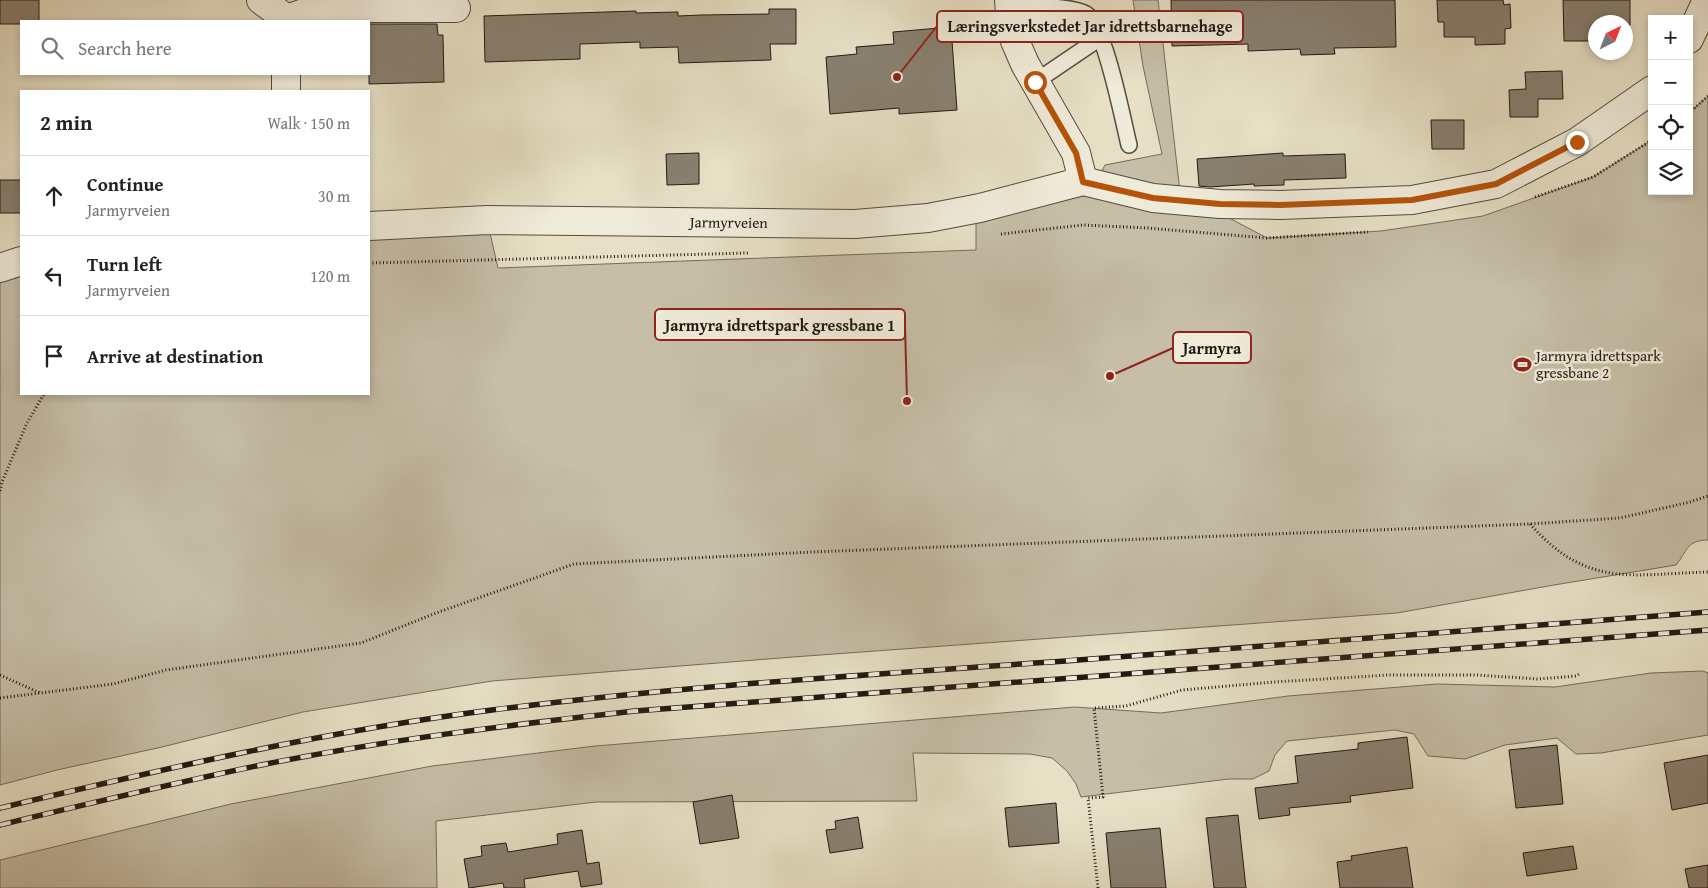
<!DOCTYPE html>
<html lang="en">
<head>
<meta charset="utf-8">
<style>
	:root { --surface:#fff; --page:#f2f2f2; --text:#222; --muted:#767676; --line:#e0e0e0 }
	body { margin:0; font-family:"Gentium Book Plus",serif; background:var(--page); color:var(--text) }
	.controls { position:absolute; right:15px; top:15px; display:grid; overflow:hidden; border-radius:0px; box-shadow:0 2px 8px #0003 }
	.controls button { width:45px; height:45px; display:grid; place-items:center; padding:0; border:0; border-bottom:1px solid var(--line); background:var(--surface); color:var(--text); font:25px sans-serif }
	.compass { position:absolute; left:1588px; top:15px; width:45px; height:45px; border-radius:50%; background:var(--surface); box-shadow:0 2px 8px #0003; rotate:42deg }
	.stop { position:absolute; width:15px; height:15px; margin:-11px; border:4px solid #b45309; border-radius:50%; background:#fff }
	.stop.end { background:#b45309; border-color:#fff; box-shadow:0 1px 5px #0008 }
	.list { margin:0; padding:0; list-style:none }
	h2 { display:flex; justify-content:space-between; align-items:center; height:65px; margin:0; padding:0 20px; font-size:21px }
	h2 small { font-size:16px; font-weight:400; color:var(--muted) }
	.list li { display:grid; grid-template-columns:32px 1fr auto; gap:15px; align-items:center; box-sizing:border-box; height:80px; padding:0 20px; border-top:1px solid var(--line) }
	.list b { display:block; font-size:19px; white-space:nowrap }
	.list p { margin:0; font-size:16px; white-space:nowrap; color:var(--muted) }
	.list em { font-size:16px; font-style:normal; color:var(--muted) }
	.icon { flex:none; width:28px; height:28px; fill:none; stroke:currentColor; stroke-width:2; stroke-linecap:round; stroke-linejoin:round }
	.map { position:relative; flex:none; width:1708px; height:888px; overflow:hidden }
	.search { position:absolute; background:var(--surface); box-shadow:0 2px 8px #0003; left:20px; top:20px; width:350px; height:55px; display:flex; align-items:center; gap:12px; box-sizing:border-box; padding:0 18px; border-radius:0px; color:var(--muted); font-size:19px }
	.panel { position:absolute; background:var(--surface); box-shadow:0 2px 8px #0003; left:20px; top:90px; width:350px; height:305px; border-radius:0px }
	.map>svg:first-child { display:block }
</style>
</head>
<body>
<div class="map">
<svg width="1708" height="888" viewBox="0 0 1708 888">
	<rect width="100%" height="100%" fill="#e7e0c5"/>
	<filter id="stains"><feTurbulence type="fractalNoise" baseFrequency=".004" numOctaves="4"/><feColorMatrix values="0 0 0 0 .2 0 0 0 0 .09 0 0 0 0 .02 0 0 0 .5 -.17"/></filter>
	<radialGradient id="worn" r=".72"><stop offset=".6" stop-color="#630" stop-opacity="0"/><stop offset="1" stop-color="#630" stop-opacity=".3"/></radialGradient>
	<!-- green -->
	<g fill="#c6bea7" stroke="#756b5d">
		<path d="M1133,0H1158L1180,192L1267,238L1381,231L1483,216L1593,177L1652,140V191H1689V113L1708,96V540C1686,540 1687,552 1676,565L1554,585L1397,613L793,657L492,681L303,712L162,747L57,770L0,785V268L21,261V394H369V226L487,220L498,268L976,250V218L982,214L1089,195L1105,165L1162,154L1143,66Z"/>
		<path d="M1703,671L1708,673V735L1601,753L1576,754L1557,738L1505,745L1465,759L1428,756L1414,734L1395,730L1287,741L1275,755L1269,771L1253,779H1229L1081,797L1076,784L1067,771L1052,758L1030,754L913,753L917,801L596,802L436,821L437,888H0V860L231,804L432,766L595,746L1075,707L1161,713L1288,696L1437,684L1555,687L1651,673Z"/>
	</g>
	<!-- building -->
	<g fill="#898070" stroke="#241813">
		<path d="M0,0H39V21H21V24H0Z"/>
		<path d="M1171,0H1395L1396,47L1334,48L1335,54L1301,55L1300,49L1248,51V44L1172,46Z"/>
		<path d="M1437,0H1503L1504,5L1510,4L1511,28L1505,29V44L1475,45V37H1444V22H1438Z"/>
		<path d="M1563,0H1630V25H1626V22H1596V41H1564Z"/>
		<path d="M769,9H796V44H770L771,60L679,63L678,47L640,48V42L580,44V59L485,62L484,16L636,11V13L678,12V16L701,15L769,14Z"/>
		<path d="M369,24H437L438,35H443L444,82L369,84Z"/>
		<path d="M951,27L957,110L899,114V108L830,114L826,57L857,54L856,47L894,44L893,32Z"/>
		<path d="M1562,71L1563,99H1538V117H1510L1509,90L1526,89L1525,72Z"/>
		<path d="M1431,120H1464V149H1432Z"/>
		<path d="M699,153V184L667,185L666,154Z"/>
		<path d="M1283,153V156L1345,154L1346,178L1284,180V185L1254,186V184L1210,187L1199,186L1197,159Z"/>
		<rect x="0" y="180" width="21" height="33"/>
		<path d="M1407,737L1413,788L1350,796L1351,802L1289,808L1290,815L1259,819L1255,788L1298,783L1295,756L1358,749V743Z"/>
		<path d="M1557,745L1563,804L1516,808L1509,750Z"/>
		<path d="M1708,755V803L1672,810L1664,763Z"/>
		<path d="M732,795L739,838L700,844L693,802Z"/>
		<path d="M1056,803L1059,843L1009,847L1005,808Z"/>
		<path d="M1238,815L1246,888H1214L1206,818Z"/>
		<path d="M858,817L863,848L830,853L826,830L836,829L835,821Z"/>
		<path d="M1160,828L1166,888H1111L1106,833Z"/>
		<path d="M582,830L587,864L599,862L602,884L581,887L578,871L524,879L525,888H504L503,883L469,888L464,859L482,856L481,846L506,843L508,852L558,844L557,834Z"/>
		<path d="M1573,846L1577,869L1527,876L1523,853Z"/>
		<path d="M1407,847L1413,888H1340L1337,862L1352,860L1351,856Z"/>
		<path d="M1708,865V888H1689L1685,869Z"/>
	</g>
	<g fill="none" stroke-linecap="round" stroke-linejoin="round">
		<defs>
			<g id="lane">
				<path d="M1010,6C1029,7 1071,5 1086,14C1105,25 1123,121 1129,145"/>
				<path d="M1035,82L1100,38"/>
			</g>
			<g id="street">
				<path d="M261,0L287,19"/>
				<path d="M287,21V19L318,8H456"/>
				<path d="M1689,39L1707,0"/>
				<path d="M286,91V74"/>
				<path d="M1083,181L1153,198L1220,204L1280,205L1412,200L1496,184L1577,142L1652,90"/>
				<path id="s1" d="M369,226L487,220L855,224L928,218L980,208L1083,181L1076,153L1025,64L1015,41L1011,27L1009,0"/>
				<path d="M0,268L21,261"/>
			</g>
		</defs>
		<!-- lane casing -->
		<use href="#lane" stroke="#554a40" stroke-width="18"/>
		<!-- street casing -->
		<use href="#street" stroke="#554a40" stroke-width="30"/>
		<!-- path -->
		<g stroke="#241813" stroke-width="3" stroke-dasharray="1 2.5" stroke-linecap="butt">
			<path d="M1689,113L1708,96"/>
			<path d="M1535,197L1593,177L1652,140"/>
			<path d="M1001,234L1083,225L1147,228L1267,238L1368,232"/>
			<path d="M369,263L748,253"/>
			<path d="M0,491L2,482L27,423L44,394"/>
			<path d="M1530,524C1588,589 1630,574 1708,572"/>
			<path d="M0,675L40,693"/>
			<path d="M0,698L113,684L166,670L361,643L436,613L574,564L812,552L1529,524L1620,518L1690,502L1708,496"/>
			<path d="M1098,888L1088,798L1103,797L1094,708L1126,706L1182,690L1274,682L1388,675H1477L1538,679L1576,676L1579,674"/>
		</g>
		<!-- lane -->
		<use href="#lane" stroke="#efebd9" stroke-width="15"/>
		<!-- street -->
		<use href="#street" stroke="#efebd9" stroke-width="28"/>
		<defs>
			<g id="rail">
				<path d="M0,808C163,769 326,731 492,710C686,685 883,674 1078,660C1288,645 1498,628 1708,612"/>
				<path d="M0,825C87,804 174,783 261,765C385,740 509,725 635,711L1708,630"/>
			</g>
		</defs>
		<!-- rail casing -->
		<use href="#rail" stroke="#241813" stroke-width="5.5"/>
		<!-- rail -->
		<use href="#rail" stroke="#efebd9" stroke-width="4" stroke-dasharray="11" stroke-linecap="butt"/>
	</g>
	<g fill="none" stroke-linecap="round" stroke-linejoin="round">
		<!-- route -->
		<path stroke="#b45309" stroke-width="6" d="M1035,82L1076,153L1083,182L1153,198L1220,204L1280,205L1412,200L1496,184L1577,142"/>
	</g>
	<!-- icons -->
	<defs>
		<symbol id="stadium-bare" viewBox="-9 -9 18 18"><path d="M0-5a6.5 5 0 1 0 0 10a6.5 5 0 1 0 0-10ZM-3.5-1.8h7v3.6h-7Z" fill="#8f2418" stroke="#efebd9" stroke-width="2.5" paint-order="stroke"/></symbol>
	</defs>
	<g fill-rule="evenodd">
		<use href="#stadium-bare" x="1510" y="352" width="25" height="25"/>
	</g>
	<g text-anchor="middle" stroke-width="5" stroke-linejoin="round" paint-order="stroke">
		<!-- street labels -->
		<g font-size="15" fill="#241813" stroke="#efebd9">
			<text dy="5" stroke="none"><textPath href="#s1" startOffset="360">Jarmyrveien</textPath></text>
		</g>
		<!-- poi labels -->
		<g font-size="15" fill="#241813" stroke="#efebd9" text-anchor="start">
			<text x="1536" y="361">Jarmyra idrettspark<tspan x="1536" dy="17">gressbane 2</tspan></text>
		</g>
	</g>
	<!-- callouts -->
	<path fill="none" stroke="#8f2418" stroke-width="2" d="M897 77L937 26M907 401L905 325M1110 376L1173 348"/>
	<g fill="#8f2418" stroke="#efebd9" stroke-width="2">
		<circle cx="897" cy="77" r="5"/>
		<circle cx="907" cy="401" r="5"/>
		<circle cx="1110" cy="376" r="5"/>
	</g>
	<g fill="#efebd9" stroke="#8f2418" stroke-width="2">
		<rect x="937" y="11" width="306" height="31" rx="5"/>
		<rect x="655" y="309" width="250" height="31" rx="5"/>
		<rect x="1173" y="332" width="78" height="31" rx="5"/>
	</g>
	<g font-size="16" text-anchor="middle" font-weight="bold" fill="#241813">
		<text x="1090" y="32">Læringsverkstedet Jar idrettsbarnehage</text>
		<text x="780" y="331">Jarmyra idrettspark gressbane 1</text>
		<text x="1212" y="354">Jarmyra</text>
	</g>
	<rect width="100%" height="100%" filter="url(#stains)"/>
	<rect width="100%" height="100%" fill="url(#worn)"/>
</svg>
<div class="controls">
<button>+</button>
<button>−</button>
<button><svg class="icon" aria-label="locate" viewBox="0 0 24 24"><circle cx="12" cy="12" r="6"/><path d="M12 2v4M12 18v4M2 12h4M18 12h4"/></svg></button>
<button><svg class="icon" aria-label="layers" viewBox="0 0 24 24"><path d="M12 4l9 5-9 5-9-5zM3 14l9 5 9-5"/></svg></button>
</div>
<svg class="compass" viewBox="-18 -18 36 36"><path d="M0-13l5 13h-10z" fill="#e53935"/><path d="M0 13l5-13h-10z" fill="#767676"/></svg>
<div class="stop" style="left:1035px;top:82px"></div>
<div class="stop end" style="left:1577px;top:142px"></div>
<div class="search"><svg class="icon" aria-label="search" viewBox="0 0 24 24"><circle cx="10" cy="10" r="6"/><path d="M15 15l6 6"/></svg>Search here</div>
<section class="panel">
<h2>2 min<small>Walk · 150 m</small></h2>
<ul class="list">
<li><svg class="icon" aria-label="ahead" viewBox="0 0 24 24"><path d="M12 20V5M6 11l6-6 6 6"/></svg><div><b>Continue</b><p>Jarmyrveien</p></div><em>30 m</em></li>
<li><svg class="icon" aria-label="left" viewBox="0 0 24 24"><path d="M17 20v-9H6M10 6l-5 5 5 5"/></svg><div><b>Turn left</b><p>Jarmyrveien</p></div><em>120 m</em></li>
<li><svg class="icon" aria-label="arrive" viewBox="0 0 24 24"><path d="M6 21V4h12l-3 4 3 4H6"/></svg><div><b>Arrive at destination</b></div></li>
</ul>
</section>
</div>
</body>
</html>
